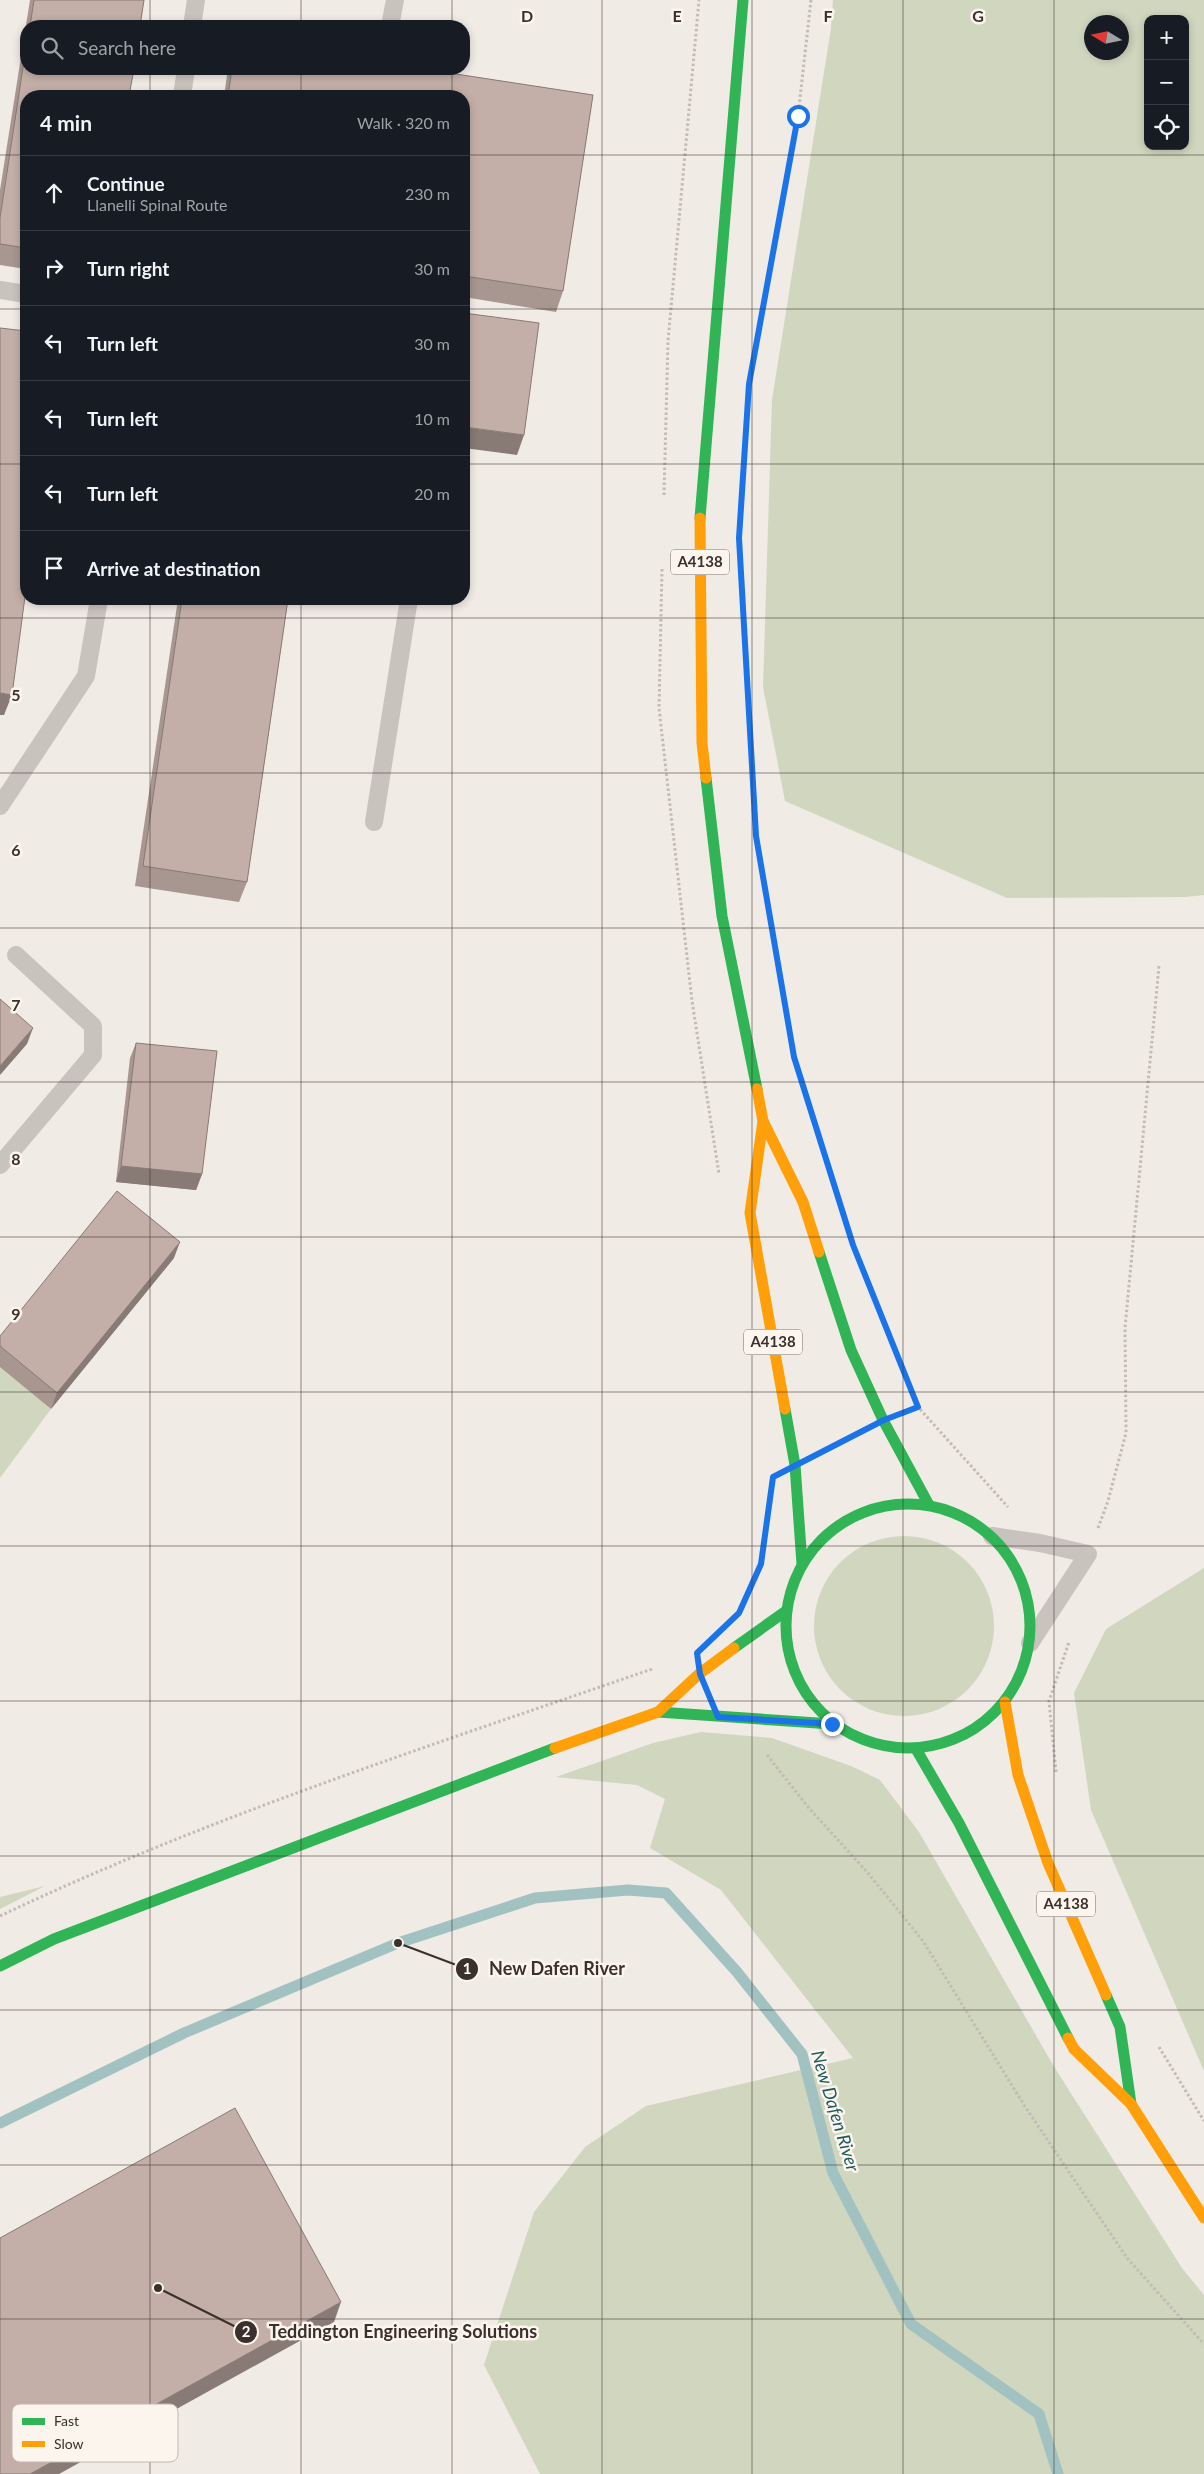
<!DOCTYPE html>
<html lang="en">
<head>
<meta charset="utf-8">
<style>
	:root { --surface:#171b24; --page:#20242c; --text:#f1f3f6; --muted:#9ea1a6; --line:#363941 }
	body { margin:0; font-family:Lato,sans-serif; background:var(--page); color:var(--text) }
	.controls { position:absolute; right:15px; top:15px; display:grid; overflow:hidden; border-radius:10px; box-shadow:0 2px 8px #0003 }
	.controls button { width:45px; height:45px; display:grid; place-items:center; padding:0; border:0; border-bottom:1px solid var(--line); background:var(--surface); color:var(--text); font:25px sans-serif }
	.compass { position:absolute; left:1084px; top:15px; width:45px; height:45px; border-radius:50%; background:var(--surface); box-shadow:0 2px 8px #0003; rotate:280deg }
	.stop { position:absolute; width:15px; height:15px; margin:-11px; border:4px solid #1a73e8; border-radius:50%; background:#fff }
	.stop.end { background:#1a73e8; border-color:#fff; box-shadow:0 1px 5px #0008 }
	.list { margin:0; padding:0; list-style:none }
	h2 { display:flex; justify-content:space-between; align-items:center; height:65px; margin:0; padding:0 20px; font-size:21px }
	h2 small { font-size:16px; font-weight:400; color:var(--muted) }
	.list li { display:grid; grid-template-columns:32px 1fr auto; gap:15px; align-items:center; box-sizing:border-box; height:75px; padding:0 20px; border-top:1px solid var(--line) }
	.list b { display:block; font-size:19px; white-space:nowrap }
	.list p { margin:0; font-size:16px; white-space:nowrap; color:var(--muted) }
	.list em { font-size:16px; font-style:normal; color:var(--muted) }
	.icon { flex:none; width:28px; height:28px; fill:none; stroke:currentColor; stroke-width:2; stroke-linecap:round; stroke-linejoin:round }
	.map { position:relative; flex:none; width:1204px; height:2474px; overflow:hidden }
	.search { position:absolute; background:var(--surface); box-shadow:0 2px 8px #0003; left:20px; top:20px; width:450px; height:55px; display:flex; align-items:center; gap:12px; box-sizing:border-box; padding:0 18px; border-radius:20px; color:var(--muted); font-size:19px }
	.panel { position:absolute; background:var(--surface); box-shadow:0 2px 8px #0003; left:20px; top:90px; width:450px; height:515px; border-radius:20px }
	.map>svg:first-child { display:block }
</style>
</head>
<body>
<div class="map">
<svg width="1204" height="2474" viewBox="0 0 1204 2474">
	<rect width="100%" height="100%" fill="#f0ebe5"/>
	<!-- green -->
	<g fill="#d1d6bf" fill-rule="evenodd">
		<path d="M833,0H1204V895L1186,897L1007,898L785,801L763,687L772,400L831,28ZM1148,19H1185V146H1148ZM1092,22H1122V52H1092Z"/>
		<path d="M0,1365L51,1409L0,1478Z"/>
		<circle cx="904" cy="1626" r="90"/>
		<path d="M1204,1568V2071L1091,1810L1074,1693L1106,1629Z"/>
		<path d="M701,1732L772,1738L851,1766L880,1780L919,1832L1053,2065L1182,2268L1204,2295V2474H540L484,2365L534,2212L585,2147L646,2106L853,2058L721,1890L650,1848L665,1799L637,1785L556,1777L653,1743Z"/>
		<path d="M45,1886L0,1909V1897Z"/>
	</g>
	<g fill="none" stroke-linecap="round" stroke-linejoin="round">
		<!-- stream -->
		<path stroke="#a1c2c1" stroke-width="11" d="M0,2123L184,2033L398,1943L535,1898L628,1890L666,1893L737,1972L802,2054L833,2173L911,2324L1039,2414L1058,2474"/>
		<!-- path -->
		<g stroke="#c2bbb6" stroke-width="3" stroke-dasharray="2.5 2.5" stroke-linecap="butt">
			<path d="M811,0L798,116L749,384L739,538L756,836L794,1057L832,1178"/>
			<path d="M664,495L668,341L699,0"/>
			<path d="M662,569L659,708L692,1001L719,1174"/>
			<path d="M867,1280L918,1407L1008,1507"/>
			<path d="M827,1449L853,1436"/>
			<path d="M1098,1528L1108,1501L1126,1433L1125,1328L1159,966"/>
			<path d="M747,1595L761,1564L764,1542"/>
			<path d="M767,1755L808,1807L868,1873L923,1941L1024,2105L1127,2258L1204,2344"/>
			<path d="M1056,1772L1049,1701L1069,1642"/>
			<path d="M0,1916C210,1816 433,1745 652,1669"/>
			<path d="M1159,2047L1204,2121"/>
		</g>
		<!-- lane -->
		<g stroke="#c9c3be" stroke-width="18">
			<path d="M192,26L196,0"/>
			<path d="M390,26L395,0"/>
			<path d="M182,96L186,69"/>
			<path d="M0,290L26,294"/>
			<path d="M0,806L86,676L99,599"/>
			<path d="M374,822L409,599"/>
			<path d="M0,1165L93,1055V1026L16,955"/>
			<path d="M992,1536L1040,1543L1088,1554L1030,1643"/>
		</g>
		<!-- fast -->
		<g stroke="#30b455" stroke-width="11">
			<path d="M700,518L743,0"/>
			<path d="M706,778L722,916L757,1089"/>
			<path d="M819,1252L851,1350L883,1420L929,1505"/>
			<path d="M785,1409L795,1465L802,1564"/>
			<circle cx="908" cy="1626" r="122"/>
			<path d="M734,1648L786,1611"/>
			<path d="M658,1712L832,1724"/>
			<path d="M916,1749L959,1823L1068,2038"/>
			<path d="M0,1966L54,1939L555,1748"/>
			<path d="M1106,1995L1120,2027L1131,2104"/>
		</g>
		<!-- slow -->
		<g stroke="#ff9f0a" stroke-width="11">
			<path d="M700,518L702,743L706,778"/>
			<path d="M757,1089L763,1121L803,1202L819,1252"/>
			<path d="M763,1121L750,1213L785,1409"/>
			<path d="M1005,1702L1018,1775L1048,1863L1106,1995"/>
			<path d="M555,1748L658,1712L699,1674L734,1648"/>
			<path d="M1068,2038L1074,2049L1131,2104L1204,2218"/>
		</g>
	</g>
	<!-- wall -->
	<g fill="#a89690">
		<path d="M30,0H144L140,26H26V269L0,265V190Z"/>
		<path d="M228,69H423L593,95L563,291L556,312L464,297V96H224Z"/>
		<path d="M178,599H288L247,882L239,902L135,886Z"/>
		<path d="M136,1043L202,1174L196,1190L116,1182L130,1058Z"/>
		<path d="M174,1258L51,1409L0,1367V1336Z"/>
	</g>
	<!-- shaded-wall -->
	<g fill="#887a75">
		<path d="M464,427L524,435L517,455L464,448Z"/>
		<path d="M0,693L12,695L4,715H0Z"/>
		<path d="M33,1028L27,1044L0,1075V1066Z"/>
		<path d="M121,1166L202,1174L196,1190L116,1182Z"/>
		<path d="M180,1242L174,1258L51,1409L57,1393Z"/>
		<path d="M341,2302L334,2322L59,2474H30Z"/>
	</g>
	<!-- building -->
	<g fill="#c3afa7" stroke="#887a75">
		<path d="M34,0H144L140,26H30Z"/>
		<path d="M26,48V69H134L129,96H26V248L0,244V218Z"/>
		<path d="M232,69H423L593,95L563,291L464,276V96H228Z"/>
		<path d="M464,313L539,323L524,435L464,427Z"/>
		<path d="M0,328L26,331V589L12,695L0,693Z"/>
		<path d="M182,599H288L247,882L143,866Z"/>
		<path d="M0,999L33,1028L0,1066Z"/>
		<path d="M136,1043L217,1051L202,1174L121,1166Z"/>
		<path d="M117,1191L180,1242L57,1393L0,1346V1336Z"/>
		<path d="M235,2108L341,2302L30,2474H0V2238Z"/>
	</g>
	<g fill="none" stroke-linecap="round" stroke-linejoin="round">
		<!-- route -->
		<path stroke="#1a73e8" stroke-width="6" d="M798,116L749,384L739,538L756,836L794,1057L853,1245L918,1407L884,1420L773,1477L761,1564L739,1613L697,1653L700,1674L718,1717L832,1724"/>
	</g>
	<!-- grid -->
	<path fill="none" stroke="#3b302b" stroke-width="1" stroke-opacity="0.55" d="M150,0V26M301,0V26M452,0V26M602,0V2474M752,0V2474M903,0V2474M1054,0V2474M150,69V96M301,69V96M452,69V96M0,155H26M464,155H1204M0,309H26M464,309H1204M0,464H26M464,464H1204M150,599V2474M301,599V2474M452,599V2474M0,618H1204M0,773H1204M0,928H1204M0,1082H1204M0,1237H1204M0,1392H1204M0,1546H1204M0,1701H1204M0,1856H1204M0,2010H1204M0,2165H1204M0,2319H1204"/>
	<g text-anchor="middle" stroke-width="5" stroke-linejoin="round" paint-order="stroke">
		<!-- shield labels -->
		<g fill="#fbf5ee" stroke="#756b66" stroke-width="1">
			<rect x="671" y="549.5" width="58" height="25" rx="4"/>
			<rect x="744" y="1329.5" width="58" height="25" rx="4"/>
			<rect x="1037" y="1891.5" width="58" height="25" rx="4"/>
		</g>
		<g font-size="15" font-weight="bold" fill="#3b302b">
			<text x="700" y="567">A4138</text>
			<text x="773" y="1347">A4138</text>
			<text x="1066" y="1909">A4138</text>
		</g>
		<!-- water labels -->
		<g font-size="18" font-style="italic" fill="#1f5a5e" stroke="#fbf5ee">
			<text transform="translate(835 2111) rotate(73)" y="6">New Dafen River</text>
		</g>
	</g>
	<!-- legend -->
	<rect x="12" y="2404" width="166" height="58" rx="8" fill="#fbf5ee" stroke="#c1bab4" stroke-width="1"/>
	<rect x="22" y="2418" width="23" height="7" fill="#30b455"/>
	<rect x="22" y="2441" width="23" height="6" fill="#ff9f0a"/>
	<g font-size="14" fill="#3b302b">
		<text x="54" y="2426">Fast</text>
		<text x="54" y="2449">Slow</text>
	</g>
	<g font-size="16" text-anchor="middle" font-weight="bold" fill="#3b302b" stroke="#fbf5ee" stroke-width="5" stroke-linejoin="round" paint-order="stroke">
		<text x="527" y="22">D</text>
		<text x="677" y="22">E</text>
		<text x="828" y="22">F</text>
		<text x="978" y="22">G</text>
		<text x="16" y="701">5</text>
		<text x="16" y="856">6</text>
		<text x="16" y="1011">7</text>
		<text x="16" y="1165">8</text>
		<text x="16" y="1320">9</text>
	</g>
	<!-- callouts -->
	<path fill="none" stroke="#3b302b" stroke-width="2" d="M398 1943L467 1969M158 2288L246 2332"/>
	<g fill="#3b302b" stroke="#fbf5ee" stroke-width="2">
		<circle cx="398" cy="1943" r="5"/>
		<circle cx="158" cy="2288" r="5"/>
		<circle cx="467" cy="1969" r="12"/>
		<circle cx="246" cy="2332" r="12"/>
	</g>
	<g font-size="15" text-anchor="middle" font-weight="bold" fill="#fff">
		<text x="467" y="1974">1</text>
		<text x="246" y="2337">2</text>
	</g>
	<g font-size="18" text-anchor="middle" font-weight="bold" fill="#3b302b" stroke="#fbf5ee" stroke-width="5" stroke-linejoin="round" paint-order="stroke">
		<text x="557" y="1975">New Dafen River</text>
		<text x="403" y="2338">Teddington Engineering Solutions</text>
	</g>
</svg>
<div class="controls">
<button>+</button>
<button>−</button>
<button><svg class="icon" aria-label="locate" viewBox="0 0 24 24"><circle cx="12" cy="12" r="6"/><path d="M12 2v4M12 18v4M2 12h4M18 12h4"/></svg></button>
</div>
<svg class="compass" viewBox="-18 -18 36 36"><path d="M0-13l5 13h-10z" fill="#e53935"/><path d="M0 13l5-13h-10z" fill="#9ea1a6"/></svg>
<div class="stop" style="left:798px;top:116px"></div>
<div class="stop end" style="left:832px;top:1724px"></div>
<div class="search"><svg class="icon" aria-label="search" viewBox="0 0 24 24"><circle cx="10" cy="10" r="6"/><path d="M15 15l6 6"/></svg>Search here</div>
<section class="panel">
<h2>4 min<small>Walk · 320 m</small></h2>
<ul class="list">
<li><svg class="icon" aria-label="ahead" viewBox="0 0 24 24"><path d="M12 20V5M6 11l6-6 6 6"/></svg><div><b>Continue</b><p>Llanelli Spinal Route</p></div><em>230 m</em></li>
<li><svg class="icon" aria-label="right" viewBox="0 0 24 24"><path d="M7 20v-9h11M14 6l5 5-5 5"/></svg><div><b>Turn right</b></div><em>30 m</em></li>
<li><svg class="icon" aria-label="left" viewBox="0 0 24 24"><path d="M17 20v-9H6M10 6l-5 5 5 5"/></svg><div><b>Turn left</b></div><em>30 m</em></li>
<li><svg class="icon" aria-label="left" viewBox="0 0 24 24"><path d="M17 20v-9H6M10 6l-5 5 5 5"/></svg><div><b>Turn left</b></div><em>10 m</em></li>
<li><svg class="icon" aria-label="left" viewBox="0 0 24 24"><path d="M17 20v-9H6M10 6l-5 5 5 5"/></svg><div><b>Turn left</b></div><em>20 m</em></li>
<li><svg class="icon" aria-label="arrive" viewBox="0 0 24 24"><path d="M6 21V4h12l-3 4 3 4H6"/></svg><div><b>Arrive at destination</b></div></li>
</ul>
</section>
</div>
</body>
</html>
